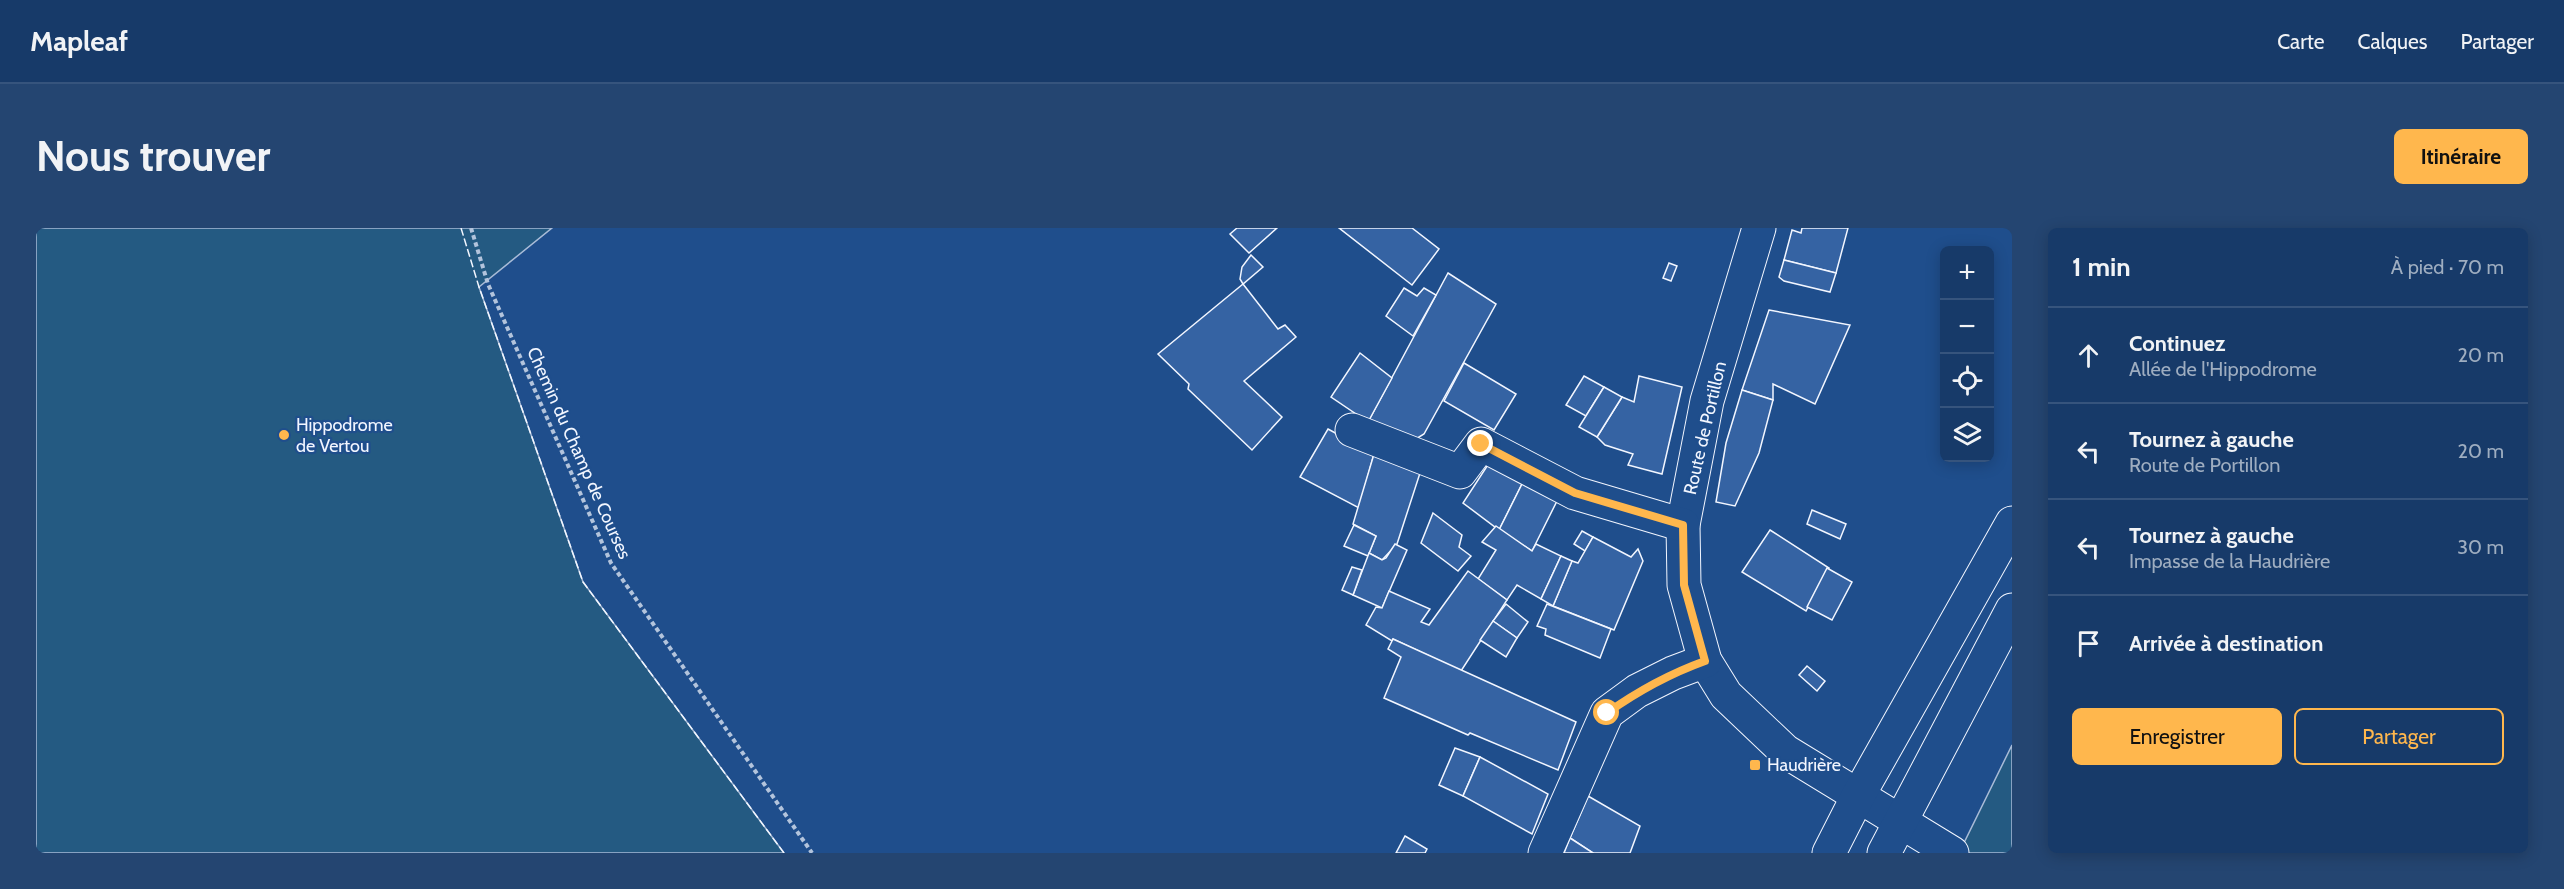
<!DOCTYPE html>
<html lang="fr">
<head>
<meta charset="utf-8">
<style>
	:root { --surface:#173a69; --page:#244571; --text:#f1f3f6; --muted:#9eadc0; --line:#36547d; --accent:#ffb74d }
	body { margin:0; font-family:Cabin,sans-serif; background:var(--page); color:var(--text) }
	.controls { position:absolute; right:18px; top:18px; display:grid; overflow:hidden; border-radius:9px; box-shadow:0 3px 15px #0003 }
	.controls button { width:54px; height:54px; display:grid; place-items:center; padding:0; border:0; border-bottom:2px solid var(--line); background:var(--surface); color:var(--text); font:30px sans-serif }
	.stop { position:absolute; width:18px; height:18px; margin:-14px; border:4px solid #ffb74d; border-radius:50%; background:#fff }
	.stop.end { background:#ffb74d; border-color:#fff; box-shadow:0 2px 6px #0008 }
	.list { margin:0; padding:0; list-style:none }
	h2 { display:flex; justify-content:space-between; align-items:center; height:78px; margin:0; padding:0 24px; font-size:26px }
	h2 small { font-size:20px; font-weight:400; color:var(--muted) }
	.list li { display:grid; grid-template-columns:39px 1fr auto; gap:18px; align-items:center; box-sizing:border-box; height:96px; padding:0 24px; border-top:2px solid var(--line) }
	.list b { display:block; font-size:22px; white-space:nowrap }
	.list p { margin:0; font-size:20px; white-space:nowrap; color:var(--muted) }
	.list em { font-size:20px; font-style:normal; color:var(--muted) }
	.actions { display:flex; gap:12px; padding:18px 24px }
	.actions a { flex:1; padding:14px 0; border:2px solid var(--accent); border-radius:9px; text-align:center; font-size:21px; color:var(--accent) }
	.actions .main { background:var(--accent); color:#111 }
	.icon { flex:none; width:33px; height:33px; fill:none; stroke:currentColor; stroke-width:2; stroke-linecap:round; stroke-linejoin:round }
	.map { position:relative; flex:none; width:1976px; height:625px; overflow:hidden; border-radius:9px }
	header { display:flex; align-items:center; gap:36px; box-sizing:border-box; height:84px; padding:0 30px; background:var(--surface); border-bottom:2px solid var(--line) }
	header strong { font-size:28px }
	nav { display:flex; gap:33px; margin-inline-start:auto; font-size:21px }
	.intro { display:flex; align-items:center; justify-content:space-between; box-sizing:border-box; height:144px; padding:0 36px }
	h1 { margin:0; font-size:42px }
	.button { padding:15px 27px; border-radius:9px; background:var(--accent); color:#111; font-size:21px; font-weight:700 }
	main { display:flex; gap:36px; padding:0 36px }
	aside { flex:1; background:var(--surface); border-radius:9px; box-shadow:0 3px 15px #0003 }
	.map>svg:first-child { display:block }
</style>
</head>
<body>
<header>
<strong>Mapleaf</strong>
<nav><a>Carte</a><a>Calques</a><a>Partager</a></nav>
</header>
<div class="intro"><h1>Nous trouver</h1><a class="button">Itinéraire</a></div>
<main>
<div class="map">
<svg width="1976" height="625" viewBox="0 0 1976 625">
	<rect width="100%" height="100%" fill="#1f4e8c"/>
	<!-- green -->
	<g fill="#245a82" stroke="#a8bbd7" stroke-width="1.5">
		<path d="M0,0H516L443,59L547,354L748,625H0Z"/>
		<path d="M1976,517V625H1923Z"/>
	</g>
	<!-- building -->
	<g fill="#3563a3" stroke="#f2f6ff" stroke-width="1.5">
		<path d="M1201,0H1241L1213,25L1194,6Z"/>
		<path d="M1303,0H1376L1403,21L1376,57Z"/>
		<path d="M1766,0H1812L1800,45L1748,32L1756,2L1765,5Z"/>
		<path d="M1215,27L1227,39L1207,56L1204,51L1206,39Z"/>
		<path d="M1748,32L1800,45L1794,64L1748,53L1743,49Z"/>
		<path d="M1633,35L1641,38L1635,53L1627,50Z"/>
		<path d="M1412,45L1460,76L1388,206L1380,211L1332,194Z"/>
		<path d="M1207,56L1242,101L1249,97L1260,109L1208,153L1246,189L1216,222L1152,161L1153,156L1122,126Z"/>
		<path d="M1368,60L1381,68L1388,60L1400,67L1377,108L1350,88Z"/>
		<path d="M1733,82L1814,97L1779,176L1737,156V172L1706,162Z"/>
		<path d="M1324,125L1356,150L1332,194L1295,169Z"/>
		<path d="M1428,135L1480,166L1458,202L1408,173Z"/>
		<path d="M1548,148L1568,159L1550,188L1530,177Z"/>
		<path d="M1603,148L1646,159L1626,246L1592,237L1597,226L1569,217L1561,209L1586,169L1598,174Z"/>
		<path d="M1568,159L1586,169L1561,209L1543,199Z"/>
		<path d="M1706,162L1737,172L1723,225L1699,278L1680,274L1690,215Z"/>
		<path d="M1292,201L1338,226L1323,280L1264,249Z"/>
		<path d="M1338,226L1385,242L1361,316L1346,332L1333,325L1340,308L1317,296Z"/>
		<path d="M1455,232L1489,250L1463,302L1427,275Z"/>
		<path d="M1489,250L1522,271L1496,323L1463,302Z"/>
		<path d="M1776,282L1810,296L1804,311L1771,296Z"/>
		<path d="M1397,285L1426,307L1423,319L1435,328L1422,343L1385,315Z"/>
		<path d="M1318,297L1340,308L1332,328L1308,318Z"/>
		<path d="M1460,298L1496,323L1500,316L1525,328L1505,371L1481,357L1471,372L1442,351L1460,322L1446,314Z"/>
		<path d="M1734,302L1793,340L1770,383L1706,344Z"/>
		<path d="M1546,303L1557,309L1549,323L1538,316Z"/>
		<path d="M1557,309L1595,329L1602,321L1607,333L1578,402L1517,378L1536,333L1542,335Z"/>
		<path d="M1359,316L1371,322L1346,380L1317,367L1333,325L1346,332L1350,330Z"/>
		<path d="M1525,328L1536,333L1517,378L1505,371Z"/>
		<path d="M1316,339L1326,342L1317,367L1306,362Z"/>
		<path d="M1791,340L1816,354L1796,392L1771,379Z"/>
		<path d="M1432,343L1471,372L1425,443L1357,411L1356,413L1330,397L1340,379L1346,380L1353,363L1394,381L1385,394L1393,397Z"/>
		<path d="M1470,376L1492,394L1481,410L1457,393Z"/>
		<path d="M1511,376L1575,401L1564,430L1509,407L1510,401L1501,398Z"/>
		<path d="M1457,393L1481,410L1470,429L1444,412Z"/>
		<path d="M1357,411L1540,494L1522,542L1434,505L1432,507L1348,470L1365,429L1352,421Z"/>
		<path d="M1771,438L1789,453L1781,463L1763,447Z"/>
		<path d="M1419,520L1444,529L1427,568L1403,557Z"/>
		<path d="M1444,529L1512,566L1496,606L1427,568Z"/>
		<path d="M1552,568L1604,598L1594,625H1557L1534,610Z"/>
		<path d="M1369,608L1391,621L1389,625H1360Z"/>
		<path d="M1534,610L1557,625H1528Z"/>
	</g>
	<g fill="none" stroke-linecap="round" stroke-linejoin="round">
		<defs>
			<g id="minor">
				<path d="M1723,0L1671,173L1647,297L1648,357L1669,433L1690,467L1749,523L1916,625"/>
				<path d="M1316,202L1424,244L1445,216L1539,265L1647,297"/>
				<path d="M1509,625L1571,485L1601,463L1637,445L1669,433"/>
			</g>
			<g id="tertiary">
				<path d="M1793,625L1822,568L1976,295"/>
				<path d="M1848,625L1976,382"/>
			</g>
		</defs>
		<!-- minor casing -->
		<use href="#minor" stroke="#f2f6ff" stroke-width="35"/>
		<!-- tertiary casing -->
		<use href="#tertiary" stroke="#f2f6ff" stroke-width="35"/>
		<!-- path -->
		<path stroke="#b3c4dc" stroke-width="4" stroke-dasharray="4.5 3" stroke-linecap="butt" d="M435,0L452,56L575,335L776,625"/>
		<!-- minor -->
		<use href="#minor" stroke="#1f4e8c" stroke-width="33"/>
		<!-- tertiary -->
		<use href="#tertiary" stroke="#1f4e8c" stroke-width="33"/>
		<!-- fence -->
		<path stroke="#f2f6ff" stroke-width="1.5" stroke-dasharray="8 3" stroke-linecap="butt" d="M425,0L443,59L547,354L748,625"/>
	</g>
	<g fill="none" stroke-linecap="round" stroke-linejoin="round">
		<!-- route -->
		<path stroke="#ffb74d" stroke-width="8" d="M1445,216L1539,265L1647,297L1648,357L1669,433C1633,446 1602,463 1571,485"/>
	</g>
	<!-- markers -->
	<g fill="#ffb74d" stroke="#1f4e8c" stroke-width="2">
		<circle cx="248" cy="207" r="6"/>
		<rect x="1713" y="531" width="12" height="12" rx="3"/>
	</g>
	<g text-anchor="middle" stroke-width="4.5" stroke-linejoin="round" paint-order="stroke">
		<!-- poi labels -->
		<g font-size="18" fill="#f2f6ff" stroke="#1f4e8c" text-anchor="start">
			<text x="260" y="203">Hippodrome<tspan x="260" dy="21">de Vertou</tspan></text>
			<text x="1731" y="543">Haudrière</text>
		</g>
		<!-- street labels -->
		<g font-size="18" fill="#f2f6ff" stroke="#1f4e8c">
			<text transform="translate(1669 200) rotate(-77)" y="6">Route de Portillon</text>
			<text transform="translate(543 225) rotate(66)" y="6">Chemin du Champ de Courses</text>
		</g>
	</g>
</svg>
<div class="controls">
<button>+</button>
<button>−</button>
<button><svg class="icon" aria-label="locate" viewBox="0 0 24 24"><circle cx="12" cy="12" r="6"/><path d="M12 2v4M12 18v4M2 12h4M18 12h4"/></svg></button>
<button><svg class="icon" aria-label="layers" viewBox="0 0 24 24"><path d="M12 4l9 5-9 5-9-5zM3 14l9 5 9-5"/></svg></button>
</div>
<div class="stop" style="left:1571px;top:485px"></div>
<div class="stop end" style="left:1445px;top:216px"></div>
</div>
<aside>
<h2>1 min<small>À pied · 70 m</small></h2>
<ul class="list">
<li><svg class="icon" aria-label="ahead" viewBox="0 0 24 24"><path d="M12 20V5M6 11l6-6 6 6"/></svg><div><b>Continuez</b><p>Allée de l'Hippodrome</p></div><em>20 m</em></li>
<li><svg class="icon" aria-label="left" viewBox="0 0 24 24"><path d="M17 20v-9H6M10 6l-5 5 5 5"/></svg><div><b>Tournez à gauche</b><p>Route de Portillon</p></div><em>20 m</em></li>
<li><svg class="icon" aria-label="left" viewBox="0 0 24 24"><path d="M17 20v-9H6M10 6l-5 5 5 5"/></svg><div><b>Tournez à gauche</b><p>Impasse de la Haudrière</p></div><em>30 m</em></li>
<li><svg class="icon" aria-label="arrive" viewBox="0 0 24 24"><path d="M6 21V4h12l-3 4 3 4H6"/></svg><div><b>Arrivée à destination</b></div></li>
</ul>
<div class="actions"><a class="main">Enregistrer</a><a>Partager</a></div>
</aside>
</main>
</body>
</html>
